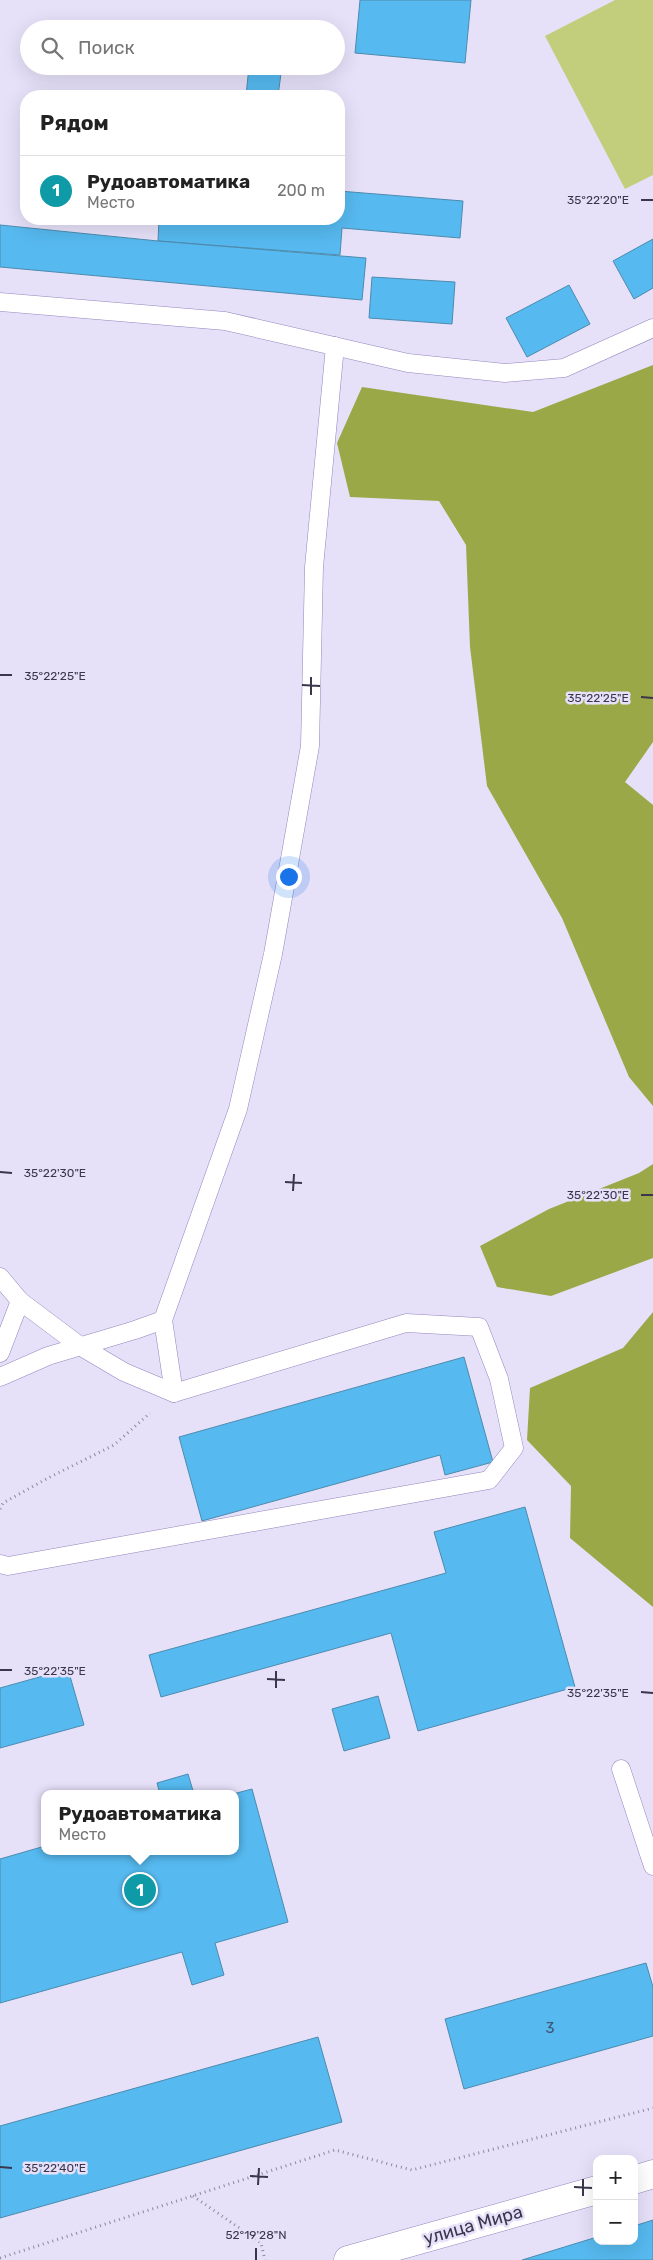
<!DOCTYPE html>
<html lang="ru">
<head>
<meta charset="utf-8">
<style>
	:root { --surface:#fff; --page:#f6f6f6; --text:#222; --muted:#767676; --line:#e0e0e0; --accent:#2563eb }
	body { margin:0; font-family:Rubik,sans-serif; background:var(--page); color:var(--text) }
	.controls { position:absolute; right:15px; bottom:15px; display:grid; overflow:hidden; border-radius:10px; box-shadow:0 5px 20px #0002 }
	.controls button { width:45px; height:45px; display:grid; place-items:center; padding:0; border:0; border-bottom:1px solid var(--line); background:var(--surface); color:var(--text); font:25px sans-serif }
	.you { position:absolute; left:288px; top:876px; width:18px; height:18px; margin:-12px; border:4px solid #fff; border-radius:50%; background:#1a73e8; box-shadow:0 0 0 8px #1a73e833 }
	.badge { display:grid; place-items:center; width:32px; height:32px; border-radius:50%; background:var(--accent); color:#fff; font-size:16px; font-weight:700 }
	.pin { position:absolute; translate:-50% -50%; border:2px solid #fff; box-shadow:0 1px 5px #0006 }
	.popup { position:absolute; left:41px; top:1790px; width:198px; height:65px; box-sizing:border-box; display:grid; place-content:center; border-radius:10px; background:var(--surface); filter:drop-shadow(0 1px 4px #0005); font-size:16px; white-space:nowrap; color:var(--muted) }
	.popup b { font-size:19px; color:var(--text) }
	.popup::after { content:''; position:absolute; left:50%; top:100%; margin-left:-10px; border:10px solid transparent; border-top-color:var(--surface) }
	.list { margin:0; padding:0; list-style:none }
	h2 { display:flex; justify-content:space-between; align-items:center; height:65px; margin:0; padding:0 20px; font-size:21px }
	h2 small { font-size:16px; font-weight:400; color:var(--muted) }
	.list li { display:grid; grid-template-columns:32px 1fr auto; gap:15px; align-items:center; box-sizing:border-box; height:70px; padding:0 20px; border-top:1px solid var(--line) }
	.list b { display:block; font-size:19px; white-space:nowrap }
	.list p { margin:0; font-size:16px; white-space:nowrap; color:var(--muted) }
	.list em { font-size:16px; font-style:normal; color:var(--muted) }
	.icon { flex:none; width:28px; height:28px; fill:none; stroke:currentColor; stroke-width:2; stroke-linecap:round; stroke-linejoin:round }
	.map { position:relative; flex:none; width:653px; height:2260px; overflow:hidden }
	.search { position:absolute; background:var(--surface); box-shadow:0 5px 20px #0002; left:20px; top:20px; width:325px; height:55px; display:flex; align-items:center; gap:12px; box-sizing:border-box; padding:0 18px; border-radius:28px; color:var(--muted); font-size:19px }
	.panel { position:absolute; background:var(--surface); box-shadow:0 5px 20px #0002; left:20px; top:90px; width:325px; height:135px; border-radius:20px }
	.map>svg:first-child { display:block }
</style>
</head>
<body>
<div class="map">
<svg width="653" height="2260" viewBox="0 0 653 2260">
	<rect width="100%" height="100%" fill="#e6e1f9"/>
	<!-- green -->
	<path fill="#c2ce7c" d="M615,0H653V175L625,189L545,36Z"/>
	<!-- forest -->
	<g fill="#9ba848">
		<path d="M653,365V742L625,782L653,805V1106L629,1077L562,918L487,786L470,647L466,545L439,501L350,497L337,443L362,387L533,412Z"/>
		<path d="M653,1164V1258L551,1296L497,1287L480,1246L549,1209L639,1173Z"/>
		<path d="M653,1312V1607L570,1538L571,1486L527,1440L530,1388L623,1348Z"/>
	</g>
	<!-- building -->
	<g fill="#56b9ef" stroke="#4d8bae">
		<path d="M360,0H471L465,63L355,53Z"/>
		<path d="M249,66H282L278,96H246Z"/>
		<path d="M339,191L463,201L460,238L342,228L340,255L158,241L159,219H339Z"/>
		<path d="M0,225L158,241L366,258L362,300L0,267Z"/>
		<path d="M653,239V288L634,299L613,261Z"/>
		<path d="M372,277L455,282L452,324L369,318Z"/>
		<path d="M569,285L590,324L527,357L506,318Z"/>
		<path d="M464,1357L493,1462L445,1475L440,1455L202,1521L179,1437Z"/>
		<path d="M525,1507L575,1687L418,1731L391,1633L161,1697L149,1655L446,1573L434,1532Z"/>
		<path d="M68,1669L84,1725L0,1748V1688Z"/>
		<path d="M378,1696L390,1738L344,1751L332,1709Z"/>
		<path d="M188,1774L194,1794H160L157,1783Z"/>
		<path d="M252,1789L288,1922L215,1943L224,1975L192,1985L182,1952L0,2003V1859L45,1846V1851H235V1794H233Z"/>
		<path d="M646,1963L653,1987V2036L464,2089L445,2019Z"/>
		<path d="M318,2037L342,2122L0,2218V2126Z"/>
		<path d="M653,2220V2260H522L597,2237V2241H634V2226Z"/>
	</g>
	<g fill="none" stroke-linecap="round" stroke-linejoin="round">
		<defs>
			<g id="service">
				<path d="M0,302L225,321L408,363L505,373L564,368L653,328"/>
				<path d="M0,1277L20,1301L80,1346L124,1372L174,1393L406,1323L479,1327L499,1379L514,1448L489,1480L8,1566L0,1564"/>
				<path d="M163,1320L174,1393"/>
				<path d="M0,1353L20,1301"/>
				<path d="M0,1377L48,1356L135,1330L163,1320L238,1109L273,954L310,746L314,567L335,346"/>
				<path d="M621,1769L653,1866"/>
			</g>
			<g id="secondary">
				<path d="M634,2180L653,2174"/>
				<path d="M348,2260L597,2190"/>
			</g>
		</defs>
		<!-- service casing -->
		<use href="#service" stroke="#9486bd" stroke-width="19"/>
		<!-- secondary casing -->
		<use href="#secondary" stroke="#9486bd" stroke-width="29"/>
		<!-- path -->
		<g stroke="#8d88a0" stroke-width="3" stroke-dasharray="1 4" stroke-linecap="butt">
			<path d="M0,1509L3,1503L50,1477L114,1445L150,1413"/>
			<path d="M193,2196L261,2243L265,2260"/>
			<path d="M0,2258L335,2150L412,2170L653,2108"/>
		</g>
		<!-- service -->
		<use href="#service" stroke="#fff" stroke-width="18"/>
		<!-- secondary -->
		<use href="#secondary" stroke="#fff" stroke-width="28"/>
	</g>
	<!-- ticks -->
	<path fill="none" stroke="#3b354d" stroke-width="2" d="M641,200H653M0,675H12M302,685L320,686M311,695V677M641,697L653,698M0,1172L12,1173M285,1182L302,1183M293,1191L294,1174M641,1195H653M0,1670H12M267,1679L285,1680M276,1688V1671M641,1692L653,1693M0,2167L12,2168M250,2176L268,2177M258,2185L259,2168M574,2187L592,2188M583,2196V2179M256,2260V2248"/>
	<g text-anchor="middle" stroke-width="5" stroke-linejoin="round" paint-order="stroke">
		<!-- number labels -->
		<g font-size="15" fill="#425676">
			<text x="550" y="2033">3</text>
		</g>
		<!-- street labels -->
		<g font-size="18" fill="#3b354d" stroke="#e6e1f9">
			<text transform="translate(473 2225) rotate(-16)" y="6">улица Мира</text>
		</g>
	</g>
	<g font-size="12" text-anchor="middle" fill="#3b354d" stroke="#e6e1f9" stroke-width="5" stroke-linejoin="round" paint-order="stroke">
		<text x="598" y="204">35°22'20"E</text>
		<text x="55" y="680">35°22'25"E</text>
		<text x="598" y="702">35°22'25"E</text>
		<text x="55" y="1177">35°22'30"E</text>
		<text x="598" y="1199">35°22'30"E</text>
		<text x="55" y="1675">35°22'35"E</text>
		<text x="598" y="1697">35°22'35"E</text>
		<text x="55" y="2172">35°22'40"E</text>
		<text x="256" y="2239">52°19'28"N</text>
	</g>
</svg>
<div class="controls">
<button>+</button>
<button>−</button>
</div>
<div class="you"></div>
<div class="pin badge" style="left:140px;top:1890px;background:#0f9aa8">1</div>
<div class="popup"><b>Рудоавтоматика</b>Место</div>
<div class="search"><svg class="icon" aria-label="search" viewBox="0 0 24 24"><circle cx="10" cy="10" r="6"/><path d="M15 15l6 6"/></svg>Поиск</div>
<section class="panel">
<h2>Рядом<small></small></h2>
<ul class="list">
<li><span class="badge" style="background:#0f9aa8">1</span><div><b>Рудоавтоматика</b><p>Место</p></div><em>200 m</em></li>
</ul>
</section>
</div>
</body>
</html>
